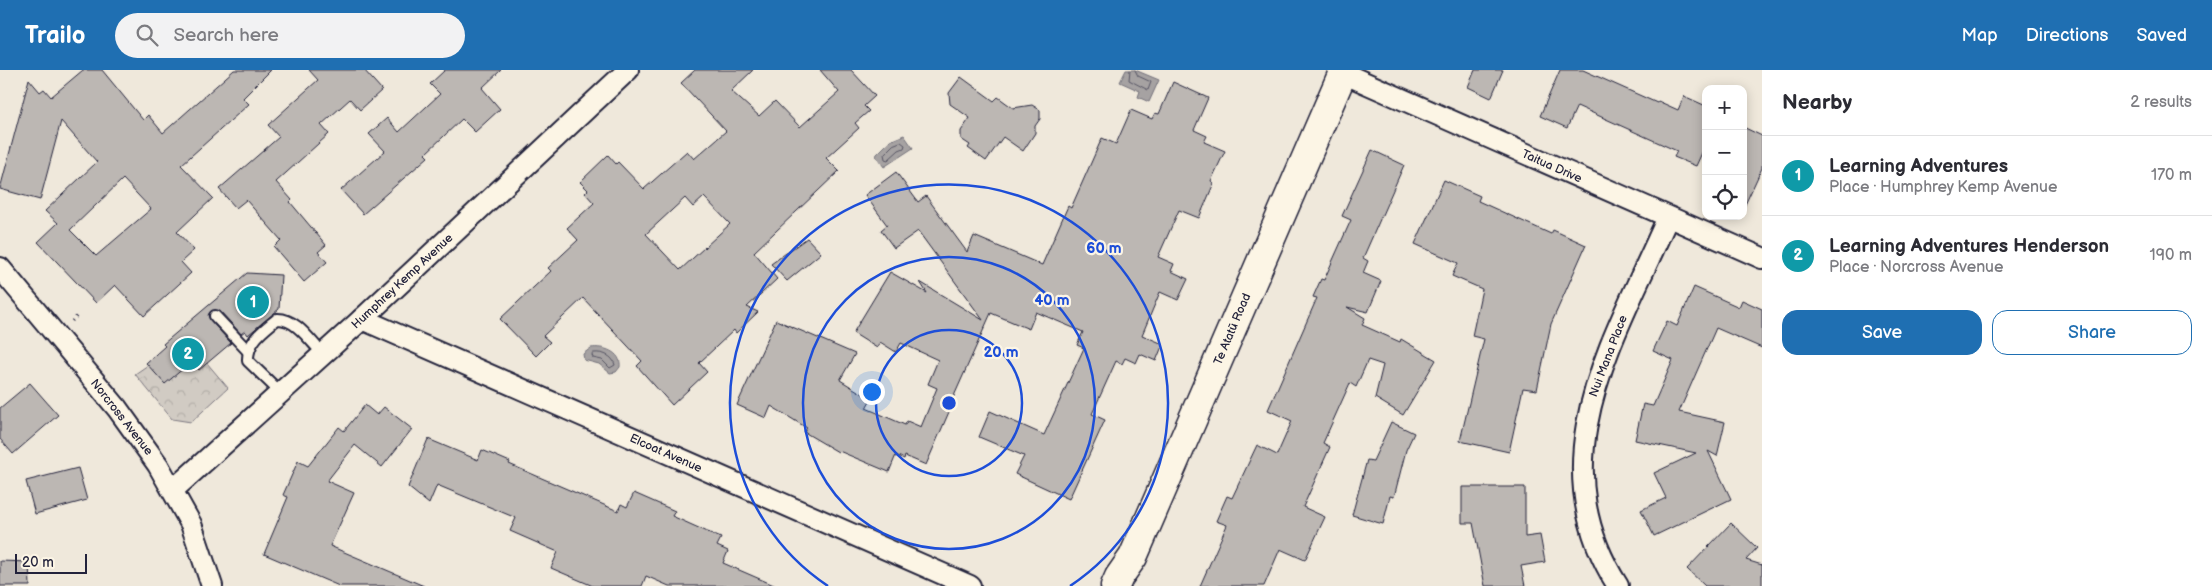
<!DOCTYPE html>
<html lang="en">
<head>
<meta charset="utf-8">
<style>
	:root { --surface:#fff; --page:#f2f2f3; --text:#2b2b33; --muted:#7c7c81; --line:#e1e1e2; --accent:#1f6fb2 }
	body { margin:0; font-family:"Balsamiq Sans",sans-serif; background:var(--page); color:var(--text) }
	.controls { position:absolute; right:15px; top:15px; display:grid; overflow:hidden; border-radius:10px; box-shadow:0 2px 12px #0003 }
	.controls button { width:45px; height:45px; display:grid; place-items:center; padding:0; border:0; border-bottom:1px solid var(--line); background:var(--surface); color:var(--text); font:25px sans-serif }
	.scale { position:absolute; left:15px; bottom:12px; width:72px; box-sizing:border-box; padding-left:5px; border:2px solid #22223b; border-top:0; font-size:14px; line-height:18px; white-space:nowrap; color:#22223b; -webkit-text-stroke:4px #fcf5e5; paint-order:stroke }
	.you { position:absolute; left:871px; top:321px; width:18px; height:18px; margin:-12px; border:4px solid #fff; border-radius:50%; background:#1a73e8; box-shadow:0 0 0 8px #1a73e833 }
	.badge { display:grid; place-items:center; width:32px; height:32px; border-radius:50%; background:var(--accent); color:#fff; font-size:16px; font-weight:700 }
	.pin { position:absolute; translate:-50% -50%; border:2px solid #fff; box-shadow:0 1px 5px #0006 }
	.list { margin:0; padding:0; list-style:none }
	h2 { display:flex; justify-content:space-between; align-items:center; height:65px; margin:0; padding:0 20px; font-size:21px }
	h2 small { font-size:16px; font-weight:400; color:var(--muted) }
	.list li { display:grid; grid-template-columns:32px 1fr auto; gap:15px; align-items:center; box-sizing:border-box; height:80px; padding:0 20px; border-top:1px solid var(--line) }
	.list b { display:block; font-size:19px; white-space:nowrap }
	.list p { margin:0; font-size:16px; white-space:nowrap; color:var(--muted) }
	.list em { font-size:16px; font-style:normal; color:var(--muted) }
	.actions { display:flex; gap:10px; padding:15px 20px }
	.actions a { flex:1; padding:11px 0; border:1px solid var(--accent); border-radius:15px; text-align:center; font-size:18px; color:var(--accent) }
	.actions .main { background:var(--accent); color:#fff }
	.icon { flex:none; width:28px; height:28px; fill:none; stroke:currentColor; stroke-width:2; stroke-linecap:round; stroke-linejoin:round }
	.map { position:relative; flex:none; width:1762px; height:516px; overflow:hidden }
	header { display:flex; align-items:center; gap:30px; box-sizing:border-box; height:70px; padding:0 25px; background:var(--accent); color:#fff }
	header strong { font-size:24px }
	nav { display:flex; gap:28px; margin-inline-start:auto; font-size:18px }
	.search { width:350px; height:45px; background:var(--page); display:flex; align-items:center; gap:12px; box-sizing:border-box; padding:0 18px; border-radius:28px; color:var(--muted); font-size:19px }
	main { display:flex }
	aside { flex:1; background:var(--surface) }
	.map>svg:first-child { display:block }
</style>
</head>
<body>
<header>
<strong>Trailo</strong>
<div class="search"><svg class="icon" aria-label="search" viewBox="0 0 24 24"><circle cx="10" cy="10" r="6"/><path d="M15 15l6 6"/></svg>Search here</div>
<nav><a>Map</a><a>Directions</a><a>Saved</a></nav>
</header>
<main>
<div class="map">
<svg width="1762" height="516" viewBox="0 0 1762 516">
	<defs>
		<pattern id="park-crowns" width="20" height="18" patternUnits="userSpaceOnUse" patternTransform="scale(1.25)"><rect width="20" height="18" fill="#d1cbc3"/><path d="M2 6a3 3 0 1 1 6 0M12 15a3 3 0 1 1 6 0" fill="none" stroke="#b3aea8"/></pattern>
	</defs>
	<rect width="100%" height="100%" fill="#efe8db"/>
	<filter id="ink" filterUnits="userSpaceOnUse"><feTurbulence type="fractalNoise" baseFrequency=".02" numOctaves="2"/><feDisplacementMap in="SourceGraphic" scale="10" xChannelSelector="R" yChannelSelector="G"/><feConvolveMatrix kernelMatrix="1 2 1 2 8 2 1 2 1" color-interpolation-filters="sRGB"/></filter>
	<g filter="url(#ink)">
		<!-- park -->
		<path fill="url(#park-crowns)" stroke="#7a767f" d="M192,291L199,300L207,293L228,318L191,352L172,349L135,304L148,295Z"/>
		<!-- water -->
		<g fill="#a6a2a2" stroke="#716f79">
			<path d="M1126,0H1135L1159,10L1149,32L1138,27L1140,21L1120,12Z"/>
			<path d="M904,65L913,78L884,97L876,86L877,84L890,71Z"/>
			<path d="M591,278C603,276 622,282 620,297L616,302L610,303L599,294L584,290L583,284Z"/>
		</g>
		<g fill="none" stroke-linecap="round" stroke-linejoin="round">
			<!-- shore -->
			<g stroke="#575564" stroke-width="1">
				<path d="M1130,0L1129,10L1148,20L1151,12L1138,6L1135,0"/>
				<path d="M901,72L905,75L904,78L899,80L888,90L885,89L884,84L893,75Z"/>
				<path d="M594,283C603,282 613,286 615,295L610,298L602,290L593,288L592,285Z"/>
			</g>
		</g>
		<!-- building -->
		<g fill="#bcb7b3" stroke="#22223b" fill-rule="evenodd">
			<path d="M83,0H102L143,50L148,45L163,63L234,0H271L243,28L249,34L181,95L213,128L177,162L194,180L181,192L191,203L144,246L115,215L96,233L38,172L58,153L45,141L97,92L61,51L40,130L0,119L29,9L40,22L44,19L51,27ZM123,109L151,139L96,186L70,160Z"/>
			<path d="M309,0H364L382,20L360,40L350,29L321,55L329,64L276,112L292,130L290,132L326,175L318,182L327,192L304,212L274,177L281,170L246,130L236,138L219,119L279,67L268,55L318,10Z"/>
			<path d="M445,0H501L482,18L500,39L475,62L462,49L425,84L428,87L363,144L341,120L385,81L369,64L387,48L399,62L440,24L430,14Z"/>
			<path d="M695,0H753L731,21L759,46L775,31L800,57L839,22L820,0H851L875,26L864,36L869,41L855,53L859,58L826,88L839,101L754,182L777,209L747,237L758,242L736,263L734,260L699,293L707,302L672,335L637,296L642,291L583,228L543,266L550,272L536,286L500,249L551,201L548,198L578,170L567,158L594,133L585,123L588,120L580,112L608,85L616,94L618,92L644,119L687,81L694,89L726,61L681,13ZM704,127L730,154L680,200L646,164L685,128L693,137Z"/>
			<path d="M1475,0H1503L1491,28L1468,17Z"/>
			<path d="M1560,0H1583L1657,33L1658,31L1678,40L1684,26L1706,36V74L1696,96L1674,87L1677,81L1577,36L1567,58L1540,46Z"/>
			<path d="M961,7L994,31L998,27L1013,38L1032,35L1040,40V49L1035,56V63L1023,81L1003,67L986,91L968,78L970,75L961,69V61L970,48L950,34L949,23Z"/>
			<path d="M1173,12L1208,28L1194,60L1207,66L1204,72L1225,81L1211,111L1214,113L1199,148L1179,140L1158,187L1174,194L1171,201L1188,209L1178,230L1160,222L1142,265L1163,274L1156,291L1140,284L1136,293L1125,288L1122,294L1116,291L1092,344L1105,350L1069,429L1015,404L1024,386L979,367L990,341L1044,365L1084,278L1077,275L1083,262L1036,242L1029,259L991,243L950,335H952L926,395L905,386L904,389L896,385L889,402L839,381L838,382L804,362L807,358L771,336L766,348L737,335L776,250L855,284L840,310L871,329L866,338L905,355L907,351L921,357L937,318L928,314L938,290L901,273L896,282L880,272L877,278L853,263L890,202L927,223L920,212L983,250L918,161L894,178L881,160L887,155L865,125L896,102L918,132L926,126L967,182L974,166L1042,195L1068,136L1071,138L1102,68L1116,74L1131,40L1152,49L1155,43L1159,44Z"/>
			<path d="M1743,57L1762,66V98L1743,139Z"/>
			<path d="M1372,80L1404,95L1363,188L1368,191L1363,203L1381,211L1368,242L1347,237L1365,248L1362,255L1400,272L1401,269L1436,290L1403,345L1375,328L1383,295L1368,290L1356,317L1350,313L1323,373L1330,377L1303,437L1325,447L1305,490L1280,479L1264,516H1200L1227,455L1216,451L1227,426L1232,428L1257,375L1277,385L1292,351L1268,340L1317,228L1313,227L1321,209L1324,210L1351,150L1342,146Z"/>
			<path d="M1444,110L1480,126L1478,131L1551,164L1553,160L1586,175L1551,254L1537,320L1523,318L1509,382L1460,371L1484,269L1472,266L1482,219L1452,206L1458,193L1415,174Z"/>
			<path d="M807,168L821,183L787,211L771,194Z"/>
			<path d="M247,203L281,205L279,239L248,265L245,261L241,264L220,241H211L208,245L210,250L231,273L199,300L192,291L165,314L146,293L165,276L163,274Z"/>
			<path d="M1694,217L1739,237L1742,230L1762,239V278L1716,258L1679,342L1725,352L1717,386L1708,381L1731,429L1654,466L1641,440L1666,428L1654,403L1696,383L1635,370L1643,334L1653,336L1673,290L1653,281L1667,251L1677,256Z"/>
			<path d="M30,313L58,345L13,384L0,369V338Z"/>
			<path d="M365,335L377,345L384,337L412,359L382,397L355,375L327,411L354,423L330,476L424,516H339L264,484L288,427L283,425L298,391L308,396L339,357L344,361Z"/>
			<path d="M1391,352L1414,363L1406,380L1394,427L1390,426L1383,454L1352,445L1367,390L1373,391Z"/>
			<path d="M428,369L478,390L482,380L510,392L509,394L618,441L621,434L627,437L634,423L675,441L672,446L721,468L717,476L728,481L723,493L776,516H669L646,506L642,516H593L551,498L558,482L510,461L516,448L437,415L429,434L408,417Z"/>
			<path d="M78,398L87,430L35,444L26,411Z"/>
			<path d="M1462,417H1525V467L1540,465L1545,492L1521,496L1525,516H1485L1473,453H1462Z"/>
			<path d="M1731,453L1757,478L1746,490L1762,495V516H1705L1687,499Z"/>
			<path d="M0,491L29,492L30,516H0Z"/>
		</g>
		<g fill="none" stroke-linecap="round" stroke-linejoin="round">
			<defs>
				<g id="lane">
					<path d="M215,246L248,281"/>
					<path d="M281,323L248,291C247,271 263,261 277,249C296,248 311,272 323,284"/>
				</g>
				<g id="street">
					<path d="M1343,3L1762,188"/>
					<path d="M0,198L117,338L158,395L191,454L212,516"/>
					<path d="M362,249L970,516"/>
					<path d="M173,420L362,249L628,0"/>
					<path d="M1618,516C1536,388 1616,267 1668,147"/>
				</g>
				<path id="secondary" d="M1115,516L1119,507L1133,487L1344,0"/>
			</defs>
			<!-- lane casing -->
			<use href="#lane" stroke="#22223b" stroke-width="14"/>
			<!-- street casing -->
			<use href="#street" stroke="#22223b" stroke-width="24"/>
			<!-- secondary casing -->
			<use href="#secondary" stroke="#22223b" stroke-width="31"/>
			<!-- path -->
			<path stroke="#22223b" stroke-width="3" stroke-dasharray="1 4" stroke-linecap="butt" d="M72,251L79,244"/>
			<!-- lane -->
			<use href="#lane" stroke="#fcf5e5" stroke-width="10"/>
			<!-- street -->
			<use href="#street" stroke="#fcf5e5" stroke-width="20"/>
			<!-- secondary -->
			<use href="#secondary" stroke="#fcf5e5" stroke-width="28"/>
		</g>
	</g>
	<!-- distance rings -->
	<g fill="none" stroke="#1d4ed8" stroke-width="2.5">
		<circle cx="949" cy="333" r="73"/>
		<circle cx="949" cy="333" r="146"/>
		<path d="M828 516A219 219 0 1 1 1070 516"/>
	</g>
	<g text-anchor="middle" stroke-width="4.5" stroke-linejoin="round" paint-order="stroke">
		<!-- street labels -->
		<g font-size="12" fill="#22223b" stroke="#fcf5e5">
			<text transform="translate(1552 96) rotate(24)" y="4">Taitua Drive</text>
			<text transform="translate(402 211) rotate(-43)" y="4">Humphrey Kemp Avenue</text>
			<text transform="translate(1232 259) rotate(-67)" y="4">Te Atatū Road</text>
			<text transform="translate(1608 286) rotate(-69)" y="4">Nui Mana Place</text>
			<text transform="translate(122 347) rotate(52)" y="4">Norcross Avenue</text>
			<text transform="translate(666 383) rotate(24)" y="4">Elcoat Avenue</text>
		</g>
	</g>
	<circle cx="949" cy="333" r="8" fill="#1d4ed8" stroke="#fcf5e5" stroke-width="2.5"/>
	<g font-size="15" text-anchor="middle" font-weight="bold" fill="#1d4ed8" stroke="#fcf5e5" stroke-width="4.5" stroke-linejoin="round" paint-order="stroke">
		<text x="1104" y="183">60 m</text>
		<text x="1052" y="235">40 m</text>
		<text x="1001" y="287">20 m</text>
	</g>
</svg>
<div class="controls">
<button>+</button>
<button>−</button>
<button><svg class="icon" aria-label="locate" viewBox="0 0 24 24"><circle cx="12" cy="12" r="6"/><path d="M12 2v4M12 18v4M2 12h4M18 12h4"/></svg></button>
</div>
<div class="scale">20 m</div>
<div class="you"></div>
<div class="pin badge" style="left:253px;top:232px;background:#0f9aa8">1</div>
<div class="pin badge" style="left:188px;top:284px;background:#0f9aa8">2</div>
</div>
<aside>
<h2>Nearby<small>2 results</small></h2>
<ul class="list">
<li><span class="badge" style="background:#0f9aa8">1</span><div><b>Learning Adventures</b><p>Place · Humphrey Kemp Avenue</p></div><em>170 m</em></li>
<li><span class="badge" style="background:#0f9aa8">2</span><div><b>Learning Adventures Henderson</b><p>Place · Norcross Avenue</p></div><em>190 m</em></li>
</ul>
<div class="actions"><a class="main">Save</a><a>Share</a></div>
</aside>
</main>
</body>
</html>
